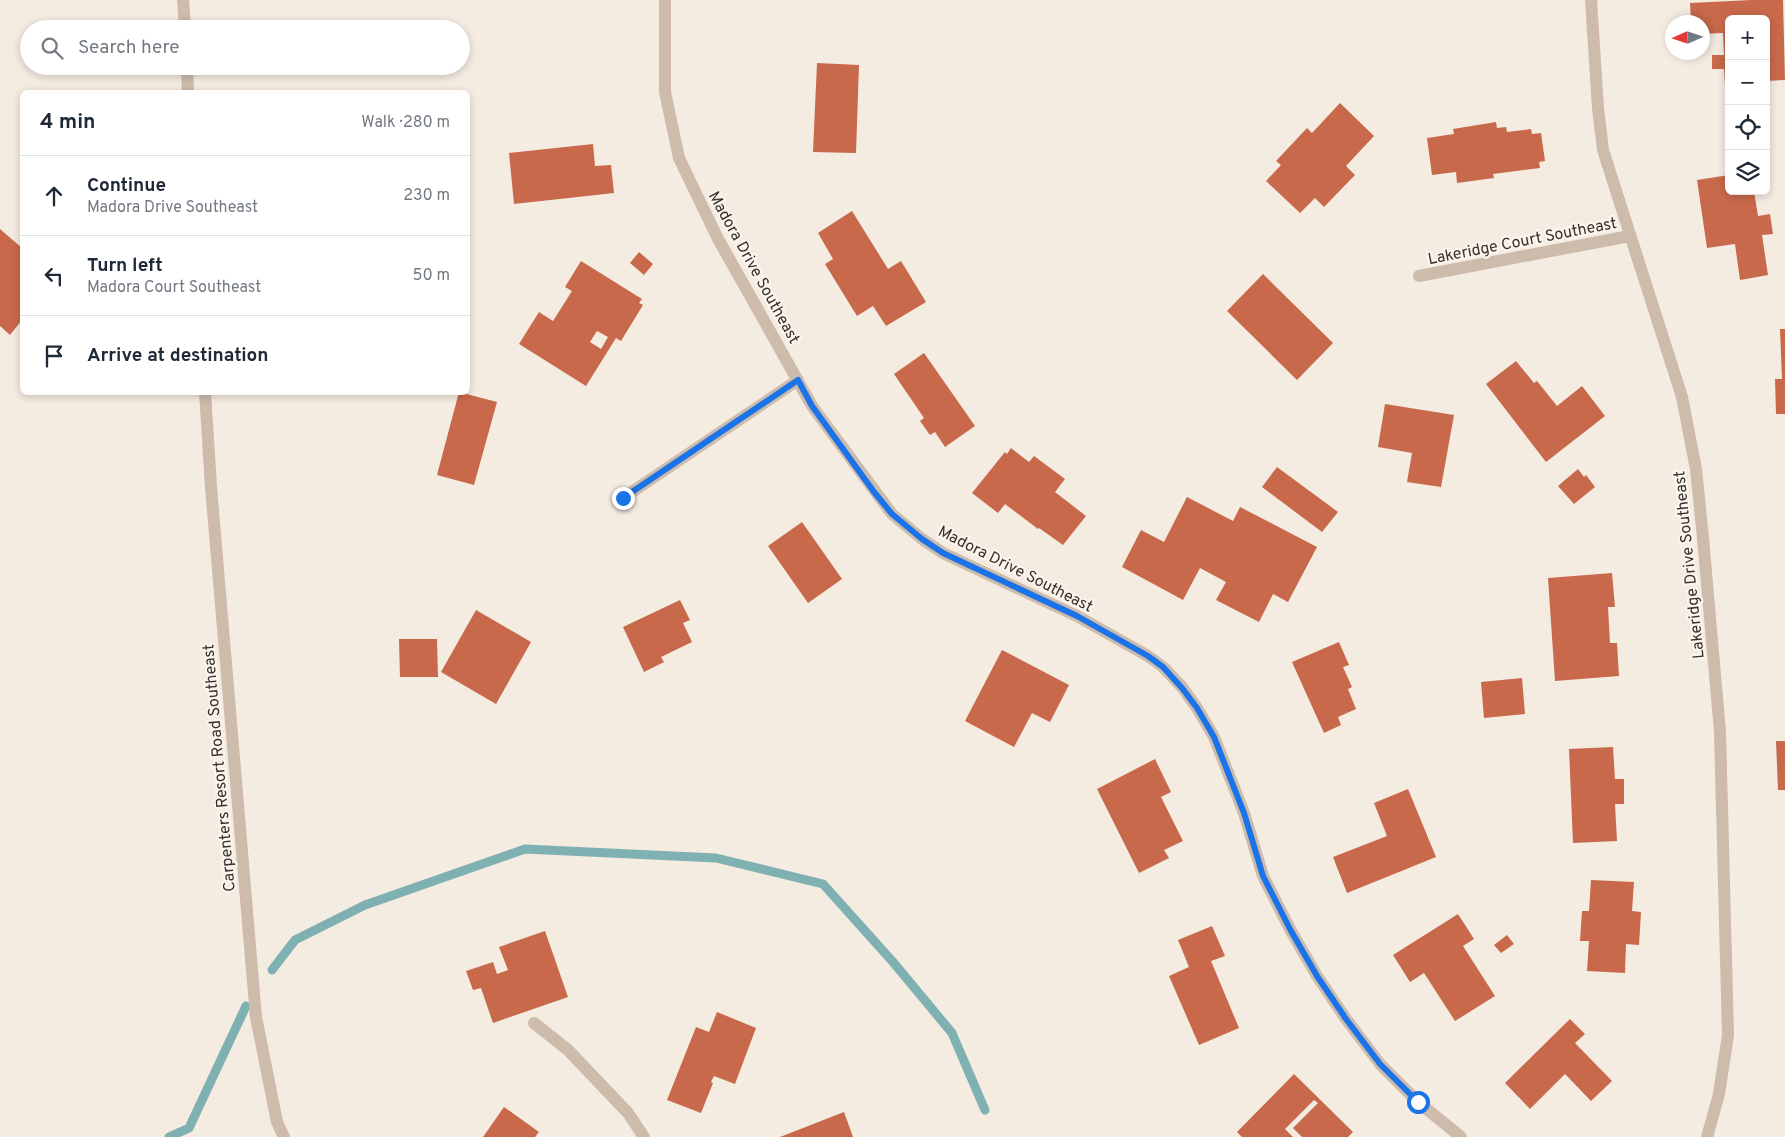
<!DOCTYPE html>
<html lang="en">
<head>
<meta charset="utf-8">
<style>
	:root { --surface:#fff; --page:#f2f2f3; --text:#1f2937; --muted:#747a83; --line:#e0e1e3 }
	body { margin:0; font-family:Overpass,sans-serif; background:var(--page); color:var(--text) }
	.controls { position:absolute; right:15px; top:15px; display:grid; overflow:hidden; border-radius:8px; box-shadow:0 2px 8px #0003 }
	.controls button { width:45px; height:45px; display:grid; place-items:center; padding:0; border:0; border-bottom:1px solid var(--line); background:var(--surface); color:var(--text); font:25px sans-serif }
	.compass { position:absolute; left:1665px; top:15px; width:45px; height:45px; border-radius:50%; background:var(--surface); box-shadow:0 2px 8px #0003; rotate:267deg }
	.stop { position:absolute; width:15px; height:15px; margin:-11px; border:4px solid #1a73e8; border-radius:50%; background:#fff }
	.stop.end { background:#1a73e8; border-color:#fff; box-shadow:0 1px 5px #0008 }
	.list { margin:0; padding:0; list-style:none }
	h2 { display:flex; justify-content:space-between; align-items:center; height:65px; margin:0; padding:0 20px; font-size:21px }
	h2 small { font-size:16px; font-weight:400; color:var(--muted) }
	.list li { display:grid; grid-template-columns:32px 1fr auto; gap:15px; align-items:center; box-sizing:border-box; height:80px; padding:0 20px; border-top:1px solid var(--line) }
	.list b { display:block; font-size:19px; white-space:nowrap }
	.list p { margin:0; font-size:16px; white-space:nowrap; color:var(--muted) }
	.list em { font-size:16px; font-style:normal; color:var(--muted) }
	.icon { flex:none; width:28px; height:28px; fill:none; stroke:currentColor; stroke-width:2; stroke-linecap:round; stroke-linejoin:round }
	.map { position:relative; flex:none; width:1785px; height:1137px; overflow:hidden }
	.search { position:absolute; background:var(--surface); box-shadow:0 2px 8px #0003; left:20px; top:20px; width:450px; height:55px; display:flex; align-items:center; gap:12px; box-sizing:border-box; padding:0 18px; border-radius:28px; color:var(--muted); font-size:19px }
	.panel { position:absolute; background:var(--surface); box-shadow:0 2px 8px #0003; left:20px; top:90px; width:450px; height:305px; border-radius:8px }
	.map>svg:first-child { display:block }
</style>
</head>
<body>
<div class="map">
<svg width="1785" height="1137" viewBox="0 0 1785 1137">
	<rect width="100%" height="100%" fill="#f4ebe1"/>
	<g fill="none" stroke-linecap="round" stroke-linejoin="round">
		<!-- stream -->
		<g stroke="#7fb0b2" stroke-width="9">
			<path d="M272,970L295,940L365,905L525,849L716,858L823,884L893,962L952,1033L985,1110"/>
			<path d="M169,1137L189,1128L246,1006"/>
		</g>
	</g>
	<!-- building -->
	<g fill="#c8694b" fill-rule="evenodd">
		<path d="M1751,0H1783L1785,80L1766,81V19H1729V102H1726L1724,69H1712V55H1724L1723,33L1702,34V22H1691L1690,3Z"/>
		<path d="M817,63L859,65L856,153L813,152Z"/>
		<path d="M1340,103L1374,136L1346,166L1355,175L1324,207L1315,198L1300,213L1266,181L1281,165L1276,161L1307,128L1312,133Z"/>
		<path d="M1496,122L1497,128L1506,127L1507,132L1531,129L1532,134L1541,133L1545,161L1539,162L1540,168L1493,174L1494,178L1457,183L1456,172L1432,175L1427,138L1454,134L1453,129Z"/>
		<path d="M593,144L595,166L611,165L614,193L514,204L509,153Z"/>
		<path d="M1729,175V191H1754L1758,216L1770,214L1773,234L1762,235L1768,275L1740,280L1735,244L1707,248L1697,180Z"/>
		<path d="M852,211L888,269L901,261L926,302L886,326L873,306L857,316L825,264L833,259L818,233Z"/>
		<path d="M0,229L22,248V320L10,335L0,326Z"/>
		<path d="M639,252L653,264L644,275L630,263Z"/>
		<path d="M581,261L642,299L639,303L643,305L621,341L616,338L586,386L519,344L539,312L553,321L572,291L565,287ZM597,331L608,337L601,349L590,342Z"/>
		<path d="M1263,274L1333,343L1297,380L1227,311Z"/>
		<path d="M1780,329H1785V414H1776L1775,379H1782Z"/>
		<path d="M924,353L975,426L945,447L935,432L930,435L920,421L924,418L894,374Z"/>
		<path d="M1516,361L1534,383L1537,381L1557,406L1582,386L1605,416L1546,462L1486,384Z"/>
		<path d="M459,392L497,402L474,485L437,475Z"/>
		<path d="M1385,404L1454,415L1441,487L1407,482L1412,453L1378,447Z"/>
		<path d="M1011,448L1029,462L1034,456L1065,479L1055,492L1086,516L1063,545L1039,528L1038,529L1005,504L998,513L972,493L1005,452L1007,454Z"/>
		<path d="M1277,467L1338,512L1322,532L1262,487Z"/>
		<path d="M1578,469L1584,477L1586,475L1595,487L1574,504L1558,486Z"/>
		<path d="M1187,497L1233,521L1240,507L1317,547L1288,602L1273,594L1259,622L1216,600L1226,582L1200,568L1183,600L1122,567L1141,530L1164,542Z"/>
		<path d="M802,522L842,579L808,603L768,546Z"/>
		<path d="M1612,573L1615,607H1608L1610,643H1617L1619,676L1555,681L1548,578Z"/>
		<path d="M680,600L690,620L683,623L692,642L661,657L664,662L644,672L623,627Z"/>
		<path d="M476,610L531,642L496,704L441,672Z"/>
		<path d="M399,639H437L438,677H400Z"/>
		<path d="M1339,642L1349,665L1343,667L1352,687L1348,689L1356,709L1338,717L1341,725L1324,733L1292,662Z"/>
		<path d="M1002,650L1069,685L1050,722L1032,713L1014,747L965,721Z"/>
		<path d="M1522,678L1525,714L1484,718L1481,682Z"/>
		<path d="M1776,741H1785V790H1778Z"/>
		<path d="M1613,747L1615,779H1624V804H1615L1617,841L1573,843L1569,749Z"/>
		<path d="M1155,759L1171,792L1161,797L1183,841L1164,850L1169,858L1139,873L1097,789Z"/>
		<path d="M1408,789L1436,857L1347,893L1333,857L1387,836L1374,803Z"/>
		<path d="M1591,880L1634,882L1632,911L1641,912L1639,945L1626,944L1625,973L1587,971L1589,941H1580L1582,911H1589Z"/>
		<path d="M1458,914L1474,939L1463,946L1495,996L1455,1021L1424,973L1410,982L1393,955Z"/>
		<path d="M1212,926L1225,956L1211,961L1239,1028L1199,1045L1169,976L1189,967L1178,940Z"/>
		<path d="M545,931L568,997L493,1023L481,988L473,990L466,971L493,962L497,974L508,970L499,947Z"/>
		<path d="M1507,935L1514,944L1501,953L1494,945Z"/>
		<path d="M717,1012L756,1028L735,1084L714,1076L711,1082L713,1083L701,1113L667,1100L696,1027L709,1032Z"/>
		<path d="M1570,1019L1585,1034L1575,1043L1612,1081L1591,1101L1565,1074L1530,1109L1505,1083Z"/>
		<path d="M1294,1074L1353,1132L1348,1137H1302L1293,1128L1318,1103L1314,1100L1285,1129L1293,1137H1242L1237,1132Z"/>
		<path d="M504,1107L539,1132L535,1137H483Z"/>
		<path d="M844,1112L853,1137H780Z"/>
	</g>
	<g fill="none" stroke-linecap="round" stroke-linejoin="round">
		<!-- minor -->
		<g stroke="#cdbbac" stroke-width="12">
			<path d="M183,0L185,29"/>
			<path d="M665,0V92L679,158L717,237L812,406L892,514L922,539L943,553L1077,616L1148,656L1163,667L1182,687L1197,708L1214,737L1244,813L1263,876L1291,931L1317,976L1346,1019L1380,1064L1418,1102L1461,1137"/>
			<path d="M1591,0L1598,108L1603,150L1682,397L1696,469L1703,538L1720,732L1728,1035L1719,1094L1707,1137"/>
			<path d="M187,66L188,92"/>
			<path d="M1419,276L1630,236"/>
			<path d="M205,392L211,487L256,1017L277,1122L284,1137"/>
			<path d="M623,498L798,380"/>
			<path d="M534,1023L568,1050L628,1113L644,1137"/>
		</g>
	</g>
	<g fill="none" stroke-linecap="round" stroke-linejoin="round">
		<!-- route -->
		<path stroke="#1a73e8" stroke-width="6" d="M623,498L798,380L812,406L874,492L892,514L922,539L943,553L1077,616L1148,656L1163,667L1182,688L1197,708L1214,737L1244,813L1263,876L1291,931L1317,976L1346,1019L1380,1064L1418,1102"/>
	</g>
	<g text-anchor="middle" stroke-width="4.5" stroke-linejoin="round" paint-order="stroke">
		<!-- street labels -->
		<g font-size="16" fill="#3b302b" stroke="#fbf5ee">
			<text transform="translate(1522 240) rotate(-11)" y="6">Lakeridge Court Southeast</text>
			<text transform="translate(755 267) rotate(61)" y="6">Madora Drive Southeast</text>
			<text transform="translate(1688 565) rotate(-96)" y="6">Lakeridge Drive Southeast</text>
			<text transform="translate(1016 568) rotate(27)" y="6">Madora Drive Southeast</text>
			<text transform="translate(218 768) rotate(-95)" y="6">Carpenters Resort Road Southeast</text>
		</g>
	</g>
</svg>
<div class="controls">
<button>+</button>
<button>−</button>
<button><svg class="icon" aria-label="locate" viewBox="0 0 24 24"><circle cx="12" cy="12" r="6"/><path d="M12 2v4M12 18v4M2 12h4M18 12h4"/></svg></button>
<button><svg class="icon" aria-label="layers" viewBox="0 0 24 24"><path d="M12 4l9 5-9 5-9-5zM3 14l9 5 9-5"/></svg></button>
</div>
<svg class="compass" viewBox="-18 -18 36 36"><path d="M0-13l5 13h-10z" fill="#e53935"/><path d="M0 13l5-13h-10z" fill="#747a83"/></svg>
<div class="stop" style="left:1418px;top:1102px"></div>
<div class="stop end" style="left:623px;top:498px"></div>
<div class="search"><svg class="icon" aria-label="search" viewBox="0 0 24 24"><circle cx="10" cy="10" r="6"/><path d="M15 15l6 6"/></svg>Search here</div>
<section class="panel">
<h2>4 min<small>Walk · 280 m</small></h2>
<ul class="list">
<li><svg class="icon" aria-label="ahead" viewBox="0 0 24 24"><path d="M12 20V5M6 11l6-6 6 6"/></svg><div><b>Continue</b><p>Madora Drive Southeast</p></div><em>230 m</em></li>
<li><svg class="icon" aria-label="left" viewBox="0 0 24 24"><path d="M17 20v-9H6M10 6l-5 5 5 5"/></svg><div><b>Turn left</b><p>Madora Court Southeast</p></div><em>50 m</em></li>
<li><svg class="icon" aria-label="arrive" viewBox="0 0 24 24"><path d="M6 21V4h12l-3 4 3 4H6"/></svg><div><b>Arrive at destination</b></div></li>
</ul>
</section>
</div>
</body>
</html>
